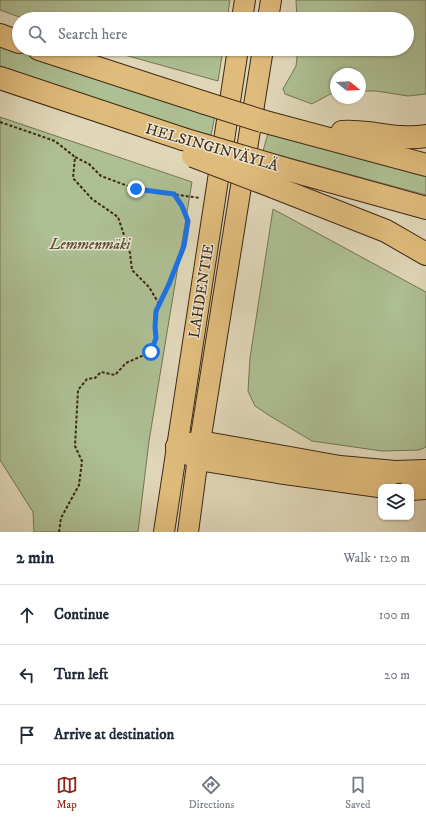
<!DOCTYPE html>
<html lang="en">
<head>
<meta charset="utf-8">
<style>
	:root { --surface:#fff; --page:#f6f6f7; --text:#1f2937; --muted:#747a83; --line:#e0e1e3; --accent:#8f2418 }
	body { margin:0; font-family:"IM FELL DW Pica",serif; background:var(--page); color:var(--text) }
	.controls { position:absolute; right:12px; bottom:12px; display:grid; overflow:hidden; border-radius:8px; box-shadow:0 1px 3px #0004 }
	.controls button { width:36px; height:36px; display:grid; place-items:center; padding:0; border:0; border-bottom:1px solid var(--line); background:var(--surface); color:var(--text); font:20px sans-serif }
	.compass { position:absolute; left:330px; top:68px; width:36px; height:36px; border-radius:50%; background:var(--surface); box-shadow:0 1px 3px #0004; rotate:108deg }
	.stop { position:absolute; width:12px; height:12px; margin:-9px; border:3px solid #1a73e8; border-radius:50%; background:#fff }
	.stop.end { background:#1a73e8; border-color:#fff; box-shadow:0 1px 4px #0008 }
	.list { margin:0; padding:0; list-style:none }
	h2 { display:flex; justify-content:space-between; align-items:center; height:52px; margin:0; padding:0 16px; font-size:17px }
	h2 small { font-size:13px; font-weight:400; color:var(--muted) }
	.list li { display:grid; grid-template-columns:26px 1fr auto; gap:12px; align-items:center; box-sizing:border-box; height:60px; padding:0 16px; border-top:1px solid var(--line) }
	.list b { display:block; font-size:15px; white-space:nowrap }
	.list em { font-size:13px; font-style:normal; color:var(--muted) }
	.icon { flex:none; width:22px; height:22px; fill:none; stroke:currentColor; stroke-width:2; stroke-linecap:round; stroke-linejoin:round }
	.map { position:relative; flex:none; width:426px; height:532px; overflow:hidden }
	.search { position:absolute; background:var(--surface); box-shadow:0 1px 3px #0004; left:12px; right:12px; top:12px; height:44px; display:flex; align-items:center; gap:10px; box-sizing:border-box; padding:0 14px; border-radius:22px; color:var(--muted); font-size:15px }
	.sheet { height:232px; background:var(--surface) }
	nav { display:flex; justify-content:space-around; align-items:center; box-sizing:border-box; height:56px; border-top:1px solid var(--line); background:var(--surface); font-size:11px; color:var(--muted) }
	nav a { display:grid; justify-items:center; gap:2px }
	nav .on { color:var(--accent) }
	.map>svg:first-child { display:block }
</style>
</head>
<body>
<div class="map">
<svg width="426" height="532" viewBox="0 0 426 532">
	<rect width="100%" height="100%" fill="#e0d7b9"/>
	<filter id="stains"><feTurbulence type="fractalNoise" baseFrequency=".005" numOctaves="4"/><feColorMatrix values="0 0 0 0 .2 0 0 0 0 .09 0 0 0 0 .02 0 0 0 .5 -.17"/></filter>
	<radialGradient id="worn" r=".72"><stop offset=".6" stop-color="#630" stop-opacity="0"/><stop offset="1" stop-color="#630" stop-opacity=".3"/></radialGradient>
	<!-- green -->
	<g fill="#adbf93" stroke="#757454">
		<path d="M0,0H230L227,19H25L0,10Z"/>
		<path d="M296,0H426V94L408,96L376,91H360V74H336V91L312,104L285,94L283,89L296,66L298,49H407V19H297Z"/>
		<path d="M0,45L171,103L215,116L211,135L165,123L0,66Z"/>
		<path d="M106,49H223L218,81L121,54Z"/>
		<path d="M0,117L192,182L149,441L138,532H34L33,512L0,460Z"/>
		<path d="M269,130L426,173V195L263,151Z"/>
		<path d="M273,209L426,292V447L419,450L382,451L312,441L270,416L255,406L248,391L250,358Z"/>
	</g>
	<g fill="none" stroke-linecap="round" stroke-linejoin="round">
		<defs>
			<g id="primary">
				<path d="M242,19L245,0"/>
				<path d="M268,19L271,0"/>
				<path d="M164,532L238,49"/>
				<path d="M188,532L200,442L263,49"/>
			</g>
			<g id="motorway">
				<path d="M0,35L19,42"/>
				<path d="M39,49L205,103"/>
				<path d="M0,78L183,139"/>
				<path d="M262,121L426,165"/>
				<path d="M342,132C370,130 398,141 426,136"/>
				<path d="M282,168L426,208"/>
				<path d="M274,187L386,231L426,254"/>
				<path d="M177,447L200,442L340,467L395,472L426,471"/>
				<path d="M177,447L198,459L278,472L386,487"/>
				<path d="M411,489L426,488"/>
			</g>
		</defs>
		<!-- primary casing -->
		<use href="#primary" stroke="#3d2915" stroke-width="22"/>
		<!-- motorway casing -->
		<use href="#motorway" stroke="#3d2915" stroke-width="24"/>
		<!-- path -->
		<g stroke="#3d2915" stroke-width="2" stroke-dasharray="3 2" stroke-linecap="butt">
			<path d="M0,122L55,141L75,157"/>
			<path d="M159,304L149,287L132,270L130,253L118,217L92,199L73,178L75,157L89,164L101,176L136,189L200,198"/>
			<path d="M59,532L61,518L79,485L82,461L75,446L78,390L87,379L95,378L101,372L115,375L126,363L151,352L156,338L155,327L156,311L169,285L184,246L188,221L182,206L174,194"/>
		</g>
		<!-- primary -->
		<use href="#primary" stroke="#e0bc7c" stroke-width="20"/>
		<!-- motorway -->
		<use href="#motorway" stroke="#e0bc7c" stroke-width="22"/>
		<defs>
			<g id="motorway-bridge">
				<path d="M205,103L262,121"/>
				<path d="M183,139L282,168"/>
				<path d="M193,156L274,187"/>
			</g>
		</defs>
		<!-- motorway-bridge casing -->
		<use href="#motorway-bridge" stroke="#3d2915" stroke-width="24" stroke-linecap="butt"/>
		<!-- motorway-bridge -->
		<use href="#motorway-bridge" stroke="#e0bc7c" stroke-width="22"/>
	</g>
	<g fill="none" stroke-linecap="round" stroke-linejoin="round">
		<!-- route -->
		<path stroke="#1a73e8" stroke-width="5" d="M136,189L174,194L182,206L188,221L184,246L169,284L156,311L155,327L156,338L151,352"/>
	</g>
	<g text-anchor="middle" stroke-width="3" stroke-linejoin="round" paint-order="stroke">
		<!-- street labels -->
		<g font-size="15" fill="#3d2915" stroke="#ebe5d2">
			<text transform="translate(212 147) rotate(16)" y="5">HELSINGINVÄYLÄ</text>
			<text transform="translate(201 291) rotate(-81)" y="5">LAHDENTIE</text>
		</g>
		<!-- park labels -->
		<g font-size="15" font-style="italic" fill="#594e34" stroke="#ebe5d2">
			<text x="90" y="249">Lemmenmäki</text>
		</g>
	</g>
	<rect width="100%" height="100%" filter="url(#stains)"/>
	<rect width="100%" height="100%" fill="url(#worn)"/>
</svg>
<div class="controls">
<button><svg class="icon" aria-label="layers" viewBox="0 0 24 24"><path d="M12 4l9 5-9 5-9-5zM3 14l9 5 9-5"/></svg></button>
</div>
<svg class="compass" viewBox="-18 -18 36 36"><path d="M0-13l5 13h-10z" fill="#e53935"/><path d="M0 13l5-13h-10z" fill="#747a83"/></svg>
<div class="stop" style="left:151px;top:352px"></div>
<div class="stop end" style="left:136px;top:189px"></div>
<div class="search"><svg class="icon" aria-label="search" viewBox="0 0 24 24"><circle cx="10" cy="10" r="6"/><path d="M15 15l6 6"/></svg>Search here</div>
</div>
<section class="sheet">
<h2>2 min<small>Walk · 120 m</small></h2>
<ul class="list">
<li><svg class="icon" aria-label="ahead" viewBox="0 0 24 24"><path d="M12 20V5M6 11l6-6 6 6"/></svg><div><b>Continue</b></div><em>100 m</em></li>
<li><svg class="icon" aria-label="left" viewBox="0 0 24 24"><path d="M17 20v-9H6M10 6l-5 5 5 5"/></svg><div><b>Turn left</b></div><em>20 m</em></li>
<li><svg class="icon" aria-label="arrive" viewBox="0 0 24 24"><path d="M6 21V4h12l-3 4 3 4H6"/></svg><div><b>Arrive at destination</b></div></li>
</ul>
</section>
<nav>
<a class="on"><svg class="icon" aria-label="map" viewBox="0 0 24 24"><path d="M3 6l6-2 6 2 6-2v14l-6 2-6-2-6 2zM9 4v14M15 6v14"/></svg>Map</a>
<a><svg class="icon" aria-label="directions" viewBox="0 0 24 24"><path d="M12 3l9 9-9 9-9-9zM9 14v-3h6M13 9l2 2-2 2"/></svg>Directions</a>
<a><svg class="icon" aria-label="saved" viewBox="0 0 24 24"><path d="M7 4h10v16l-5-4-5 4z"/></svg>Saved</a>
</nav>
</body>
</html>
